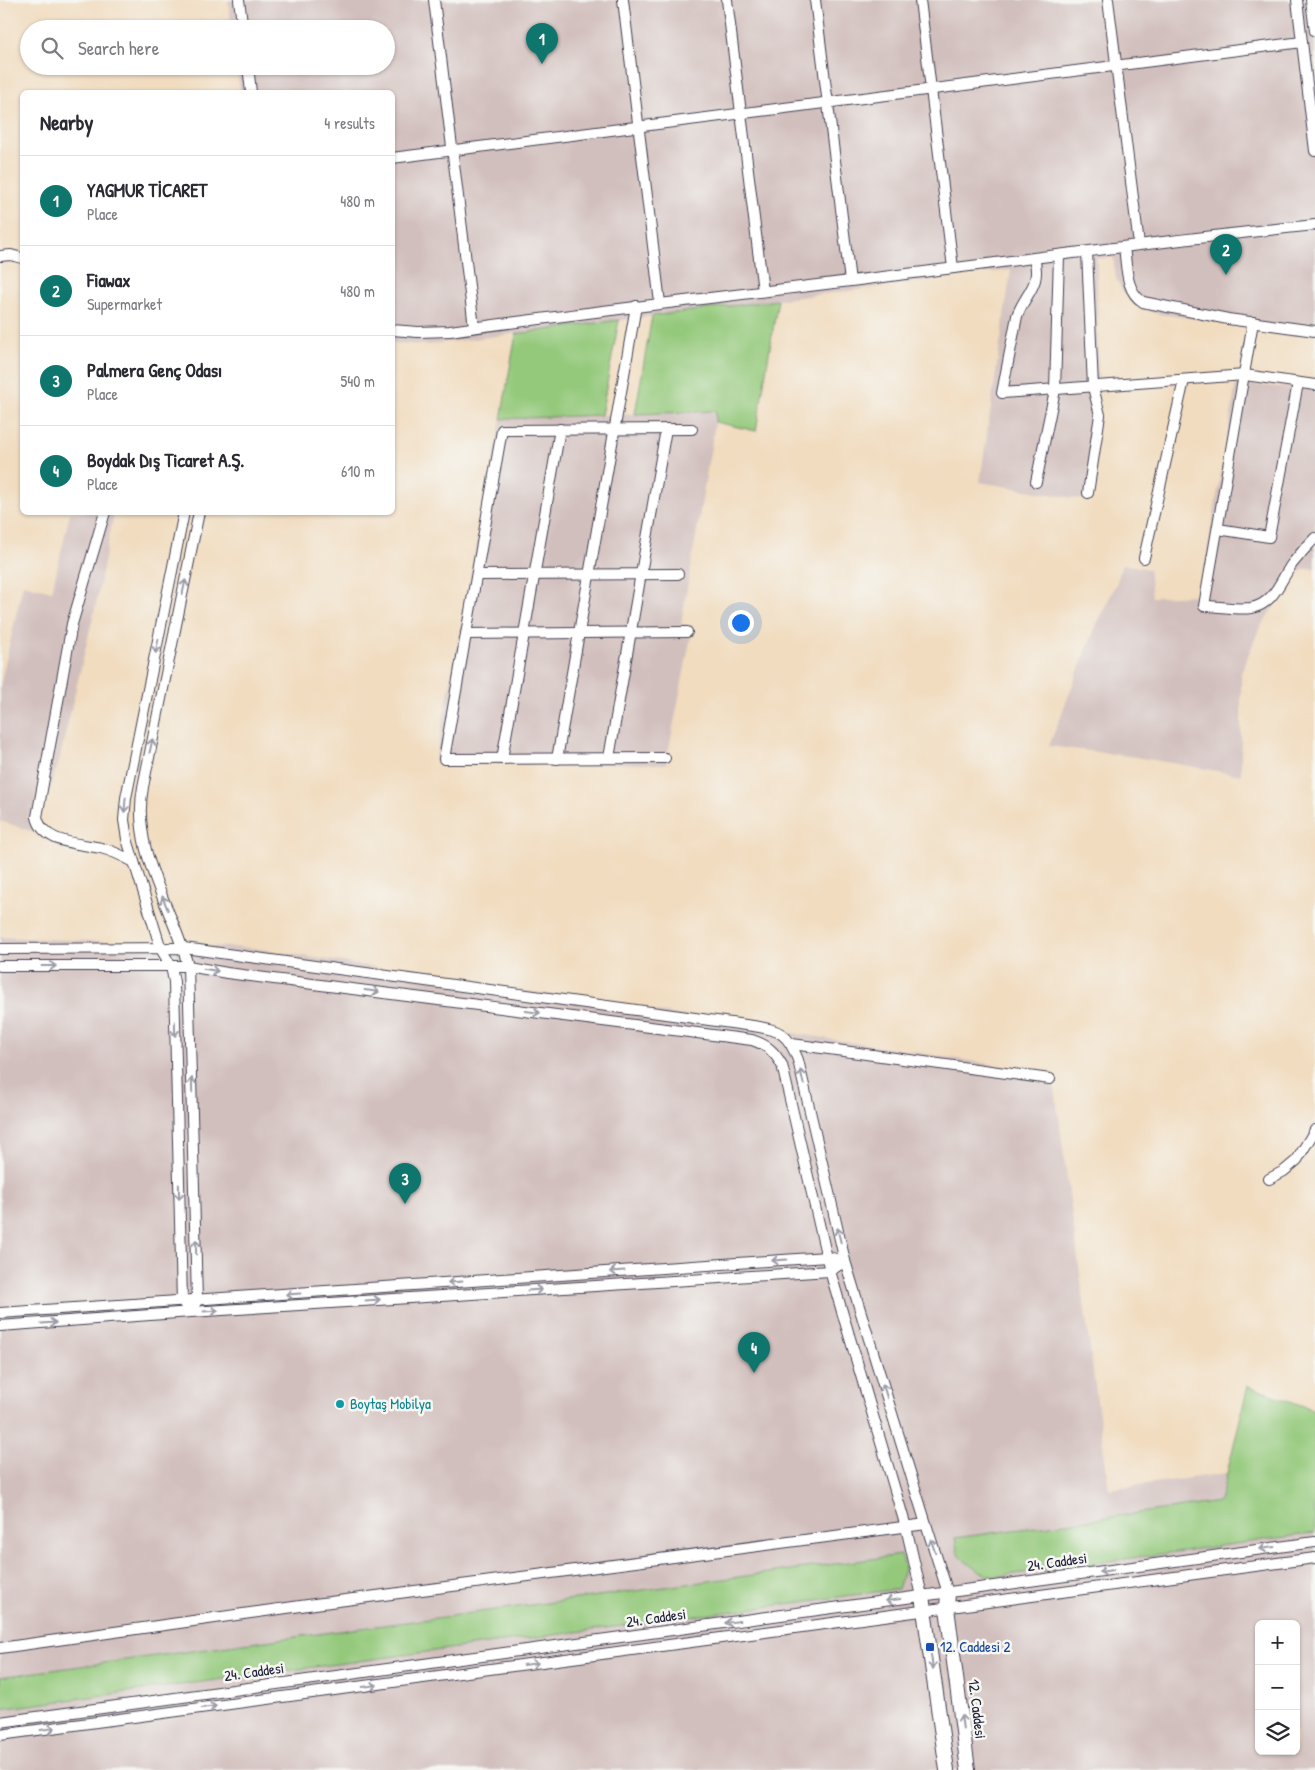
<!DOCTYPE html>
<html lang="en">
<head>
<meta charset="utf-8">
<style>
	:root { --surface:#fff; --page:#f7f7f7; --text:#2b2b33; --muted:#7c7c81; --line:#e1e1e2; --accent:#0f766e }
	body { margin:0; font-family:"Patrick Hand",sans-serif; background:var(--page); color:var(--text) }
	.controls { position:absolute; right:15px; bottom:15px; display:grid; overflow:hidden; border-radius:8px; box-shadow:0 1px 4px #0004 }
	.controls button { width:45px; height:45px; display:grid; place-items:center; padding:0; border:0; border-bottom:1px solid var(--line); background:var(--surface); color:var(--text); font:25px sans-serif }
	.you { position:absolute; left:740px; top:622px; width:18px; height:18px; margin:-12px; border:4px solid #fff; border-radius:50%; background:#1a73e8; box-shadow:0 0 0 8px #1a73e833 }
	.badge { display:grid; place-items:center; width:32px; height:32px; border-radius:50%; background:var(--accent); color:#fff; font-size:16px; font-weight:700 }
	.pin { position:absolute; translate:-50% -41px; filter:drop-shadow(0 1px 2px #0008) }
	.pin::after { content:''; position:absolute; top:26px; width:18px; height:15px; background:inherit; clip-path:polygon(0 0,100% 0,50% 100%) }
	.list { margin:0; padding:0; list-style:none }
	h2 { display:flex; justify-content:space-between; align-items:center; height:65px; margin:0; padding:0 20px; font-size:21px }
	h2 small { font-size:16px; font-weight:400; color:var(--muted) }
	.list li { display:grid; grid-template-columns:32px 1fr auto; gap:15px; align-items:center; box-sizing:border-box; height:90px; padding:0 20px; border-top:1px solid var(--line) }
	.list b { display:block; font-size:19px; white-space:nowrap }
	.list p { margin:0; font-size:16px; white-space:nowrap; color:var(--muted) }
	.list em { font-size:16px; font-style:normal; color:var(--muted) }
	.icon { flex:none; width:28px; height:28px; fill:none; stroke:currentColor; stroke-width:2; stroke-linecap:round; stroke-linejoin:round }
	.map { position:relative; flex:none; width:1315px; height:1770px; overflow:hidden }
	.search { position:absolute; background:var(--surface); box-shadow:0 1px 4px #0004; left:20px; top:20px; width:375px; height:55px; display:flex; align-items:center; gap:12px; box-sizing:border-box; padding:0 18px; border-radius:28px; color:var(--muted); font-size:19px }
	.panel { position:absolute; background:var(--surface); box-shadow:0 1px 4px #0004; left:20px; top:90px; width:375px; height:425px; border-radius:8px }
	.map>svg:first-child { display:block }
</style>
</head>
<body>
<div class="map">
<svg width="1315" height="1770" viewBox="0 0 1315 1770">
	<rect width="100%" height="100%" fill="#f6f6f2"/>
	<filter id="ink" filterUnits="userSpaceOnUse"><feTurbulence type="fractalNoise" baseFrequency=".02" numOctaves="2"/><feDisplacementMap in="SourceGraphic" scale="10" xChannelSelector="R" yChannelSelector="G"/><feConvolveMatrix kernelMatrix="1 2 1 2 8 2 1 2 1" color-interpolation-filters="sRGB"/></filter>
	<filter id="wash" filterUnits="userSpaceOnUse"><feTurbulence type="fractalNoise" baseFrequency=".0096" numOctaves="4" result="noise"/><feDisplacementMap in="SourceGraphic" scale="20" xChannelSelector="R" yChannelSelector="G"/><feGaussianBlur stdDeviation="1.12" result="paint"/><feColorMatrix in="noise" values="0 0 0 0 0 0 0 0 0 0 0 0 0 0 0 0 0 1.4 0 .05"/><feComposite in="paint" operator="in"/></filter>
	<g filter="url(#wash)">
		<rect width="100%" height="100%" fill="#f1dcbf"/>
		<!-- industrial -->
		<g fill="#d1bfbd" fill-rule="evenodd">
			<path d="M228,0H1315V334L1159,314L1145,310L1133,303L1123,292L1116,278L1113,257L1097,259L1098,394L1090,501L980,482L1011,270L427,345L393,343L392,92H240L237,66H386V29H232Z"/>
			<path d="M1236,384L1315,389V568L1304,569L1295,575L1259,629L1241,673V775L1136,757L1049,746L1095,628L1117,582L1122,564L1149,569L1152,597L1200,595Z"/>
			<path d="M717,411L681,624L693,626L666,764L435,762L501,419Z"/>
			<path d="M70,513H114L95,608L58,765L34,832L0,821V686L23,584L52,591Z"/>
			<path d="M0,937L253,948L1053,1074L1109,1489L1315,1461V1770H0ZM1259,1624H1296V1751H1259Z"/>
		</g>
		<!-- green -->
		<g fill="#94c97b" stroke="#5b765b">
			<path d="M778,300L756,431L715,422L716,411L635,414L652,316Z"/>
			<path d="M619,320L601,415L501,419L516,334Z"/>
			<path d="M1248,1386L1315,1410V1533L993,1577L978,1571L964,1560L958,1554L955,1538L1220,1502Z"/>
			<path d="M901,1555L905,1566L898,1589L0,1709V1677Z"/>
		</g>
	</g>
	<g filter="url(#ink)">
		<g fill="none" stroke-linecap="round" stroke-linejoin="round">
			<defs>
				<g id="minor">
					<path d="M239,0L243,29"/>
					<path d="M434,0L474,327"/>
					<path d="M623,0L660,303"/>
					<path d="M727,0L763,291"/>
					<path d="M815,0L850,281"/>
					<path d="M920,0L953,268"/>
					<path d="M1108,0L1139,245"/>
					<path d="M1297,0L1315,151"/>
					<path d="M1311,0L1315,31"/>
					<path d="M248,66L251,92"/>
					<path d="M392,158L1302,42"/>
					<path d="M1124,247C1127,266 1125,291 1143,302L1228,319L1315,331"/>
					<path d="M1087,252L1093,387L1100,415L1088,493"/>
					<path d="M0,256L11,255L22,258"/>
					<path d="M1034,258C1042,286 1025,293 1017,316L1002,393L1245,375L1315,385"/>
					<path d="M1253,322L1204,606C1219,606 1236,610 1251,608C1274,604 1280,581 1292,564C1299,555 1307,546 1315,538"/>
					<path d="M392,330L418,332L450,331C599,310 749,294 898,275C1037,258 1176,239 1315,225"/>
					<path d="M1036,482L1055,390L1059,255"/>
					<path d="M105,512L72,624L37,817C43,844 79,843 101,848C113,851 123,856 134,862"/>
					<path d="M184,512L126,798L124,820L127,839L161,949L171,966L174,982L182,1301L191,1312L197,1300L188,966C172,906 131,852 143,787L199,512"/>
					<path d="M1218,529L1269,537L1298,383"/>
					<path d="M1144,558L1184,380"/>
					<path d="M477,575L678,574"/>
					<path d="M466,634L687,632"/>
					<path d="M609,758L666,429"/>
					<path d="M665,758L444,759L502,430L692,429"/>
					<path d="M502,759L560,429"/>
					<path d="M557,759L636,306"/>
					<path d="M0,949L184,948L753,1026C780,1030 788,1033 798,1060L845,1261L926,1524L948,1593"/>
					<path d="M0,966H188L227,973L752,1040C767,1045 774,1051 782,1065L830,1271L906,1527L922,1596"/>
					<path d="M792,1044L1050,1079"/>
					<path d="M1269,1179L1284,1171L1297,1160L1315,1130"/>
					<path d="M0,1313L827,1257L845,1261"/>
					<path d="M0,1326L191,1312L830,1271L845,1261"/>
					<path d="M0,1648L315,1604L926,1524"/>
					<path d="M0,1722L1315,1542"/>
					<path d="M0,1735L1315,1558"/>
				</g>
				<g id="major">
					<path d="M948,1593L947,1608L968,1770"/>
					<path d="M922,1596L947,1770"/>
				</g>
			</defs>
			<!-- minor casing -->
			<use href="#minor" stroke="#413e4f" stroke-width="12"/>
			<!-- major casing -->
			<use href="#major" stroke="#413e4f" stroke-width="16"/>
			<!-- minor -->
			<use href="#minor" stroke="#fff" stroke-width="10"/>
			<!-- major -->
			<use href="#major" stroke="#fff" stroke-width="14"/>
		</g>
		<!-- one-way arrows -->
		<defs><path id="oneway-shaft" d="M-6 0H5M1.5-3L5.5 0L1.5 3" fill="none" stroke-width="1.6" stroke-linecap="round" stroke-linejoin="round" transform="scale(1.25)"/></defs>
		<g stroke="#9c9ca7">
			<use href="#oneway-shaft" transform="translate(184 587) rotate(-78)"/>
			<use href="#oneway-shaft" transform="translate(157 646) rotate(102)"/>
			<use href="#oneway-shaft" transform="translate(151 746) rotate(-78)"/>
			<use href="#oneway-shaft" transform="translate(125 805) rotate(95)"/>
			<use href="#oneway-shaft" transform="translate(165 903) rotate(-112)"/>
			<use href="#oneway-shaft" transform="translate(49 966)"/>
			<use href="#oneway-shaft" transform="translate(211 970) rotate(9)"/>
			<use href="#oneway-shaft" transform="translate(372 991) rotate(7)"/>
			<use href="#oneway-shaft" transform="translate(533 1012) rotate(7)"/>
			<use href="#oneway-shaft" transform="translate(175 1029) rotate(89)"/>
			<use href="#oneway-shaft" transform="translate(802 1077) rotate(-103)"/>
			<use href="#oneway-shaft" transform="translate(192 1085) rotate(-91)"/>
			<use href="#oneway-shaft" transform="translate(179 1192) rotate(89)"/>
			<use href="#oneway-shaft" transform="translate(839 1235) rotate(-103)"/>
			<use href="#oneway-shaft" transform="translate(196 1247) rotate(-91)"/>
			<use href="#oneway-shaft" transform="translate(779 1260) rotate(176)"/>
			<use href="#oneway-shaft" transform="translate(617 1271) rotate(176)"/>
			<use href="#oneway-shaft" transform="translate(455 1282) rotate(176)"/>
			<use href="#oneway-shaft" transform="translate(535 1290) rotate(-4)"/>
			<use href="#oneway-shaft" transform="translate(293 1294) rotate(176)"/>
			<use href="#oneway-shaft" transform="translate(373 1300) rotate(-4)"/>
			<use href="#oneway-shaft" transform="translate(211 1311) rotate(-4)"/>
			<use href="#oneway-shaft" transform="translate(49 1323) rotate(-4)"/>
			<use href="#oneway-shaft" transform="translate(885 1391) rotate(-107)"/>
			<use href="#oneway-shaft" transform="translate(933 1546) rotate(-108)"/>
			<use href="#oneway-shaft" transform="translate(1267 1548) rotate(172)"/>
			<use href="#oneway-shaft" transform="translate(1106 1571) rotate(172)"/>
			<use href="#oneway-shaft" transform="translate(893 1600) rotate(172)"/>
			<use href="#oneway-shaft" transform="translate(732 1622) rotate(172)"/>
			<use href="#oneway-shaft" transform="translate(932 1662) rotate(82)"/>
			<use href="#oneway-shaft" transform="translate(531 1664) rotate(-8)"/>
			<use href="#oneway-shaft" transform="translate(370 1686) rotate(-8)"/>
			<use href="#oneway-shaft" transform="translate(209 1707) rotate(-8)"/>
			<use href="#oneway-shaft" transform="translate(962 1722) rotate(-97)"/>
			<use href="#oneway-shaft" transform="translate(48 1729) rotate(-8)"/>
		</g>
	</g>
	<!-- markers -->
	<circle fill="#0f9aa8" stroke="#f6f6f2" stroke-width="2" cx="340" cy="1404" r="5"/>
	<rect fill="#1a4fb4" stroke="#f6f6f2" stroke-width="2" x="925" y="1642" width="10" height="10" rx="2.5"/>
	<g text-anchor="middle" stroke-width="5" stroke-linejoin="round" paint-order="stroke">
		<!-- culture labels -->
		<g font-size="15" fill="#0d838f" stroke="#f6f6f2" text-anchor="start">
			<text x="350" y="1409">Boytaş Mobilya</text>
		</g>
		<!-- street labels -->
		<g font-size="15" fill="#22223b" stroke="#f6f6f2">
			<text transform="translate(1057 1562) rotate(-8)" y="5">24. Caddesi</text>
			<text transform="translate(656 1618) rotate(-8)" y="5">24. Caddesi</text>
			<text transform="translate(254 1672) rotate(-8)" y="5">24. Caddesi</text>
			<text transform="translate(977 1709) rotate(83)" y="5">12. Caddesi</text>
		</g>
		<!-- transit labels -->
		<g font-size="15" fill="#164399" stroke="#f6f6f2" text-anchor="start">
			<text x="940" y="1652">12. Caddesi 2</text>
		</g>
	</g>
</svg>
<div class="controls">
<button>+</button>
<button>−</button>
<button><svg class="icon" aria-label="layers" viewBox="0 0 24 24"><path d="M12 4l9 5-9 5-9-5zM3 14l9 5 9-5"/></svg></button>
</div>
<div class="you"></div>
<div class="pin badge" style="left:542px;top:64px">1</div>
<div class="pin badge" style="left:1226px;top:275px">2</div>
<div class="pin badge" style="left:405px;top:1204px">3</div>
<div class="pin badge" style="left:754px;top:1373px">4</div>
<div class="search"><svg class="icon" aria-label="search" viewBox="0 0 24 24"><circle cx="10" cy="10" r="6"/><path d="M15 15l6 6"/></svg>Search here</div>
<section class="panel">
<h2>Nearby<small>4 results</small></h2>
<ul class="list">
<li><span class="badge">1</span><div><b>YAGMUR TİCARET</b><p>Place</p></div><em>480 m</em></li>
<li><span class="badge">2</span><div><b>Fiawax</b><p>Supermarket</p></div><em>480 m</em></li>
<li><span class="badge">3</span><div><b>Palmera Genç Odası</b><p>Place</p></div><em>540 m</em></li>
<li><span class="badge">4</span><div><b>Boydak Dış Ticaret A.Ş.</b><p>Place</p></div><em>610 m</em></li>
</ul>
</section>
</div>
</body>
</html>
